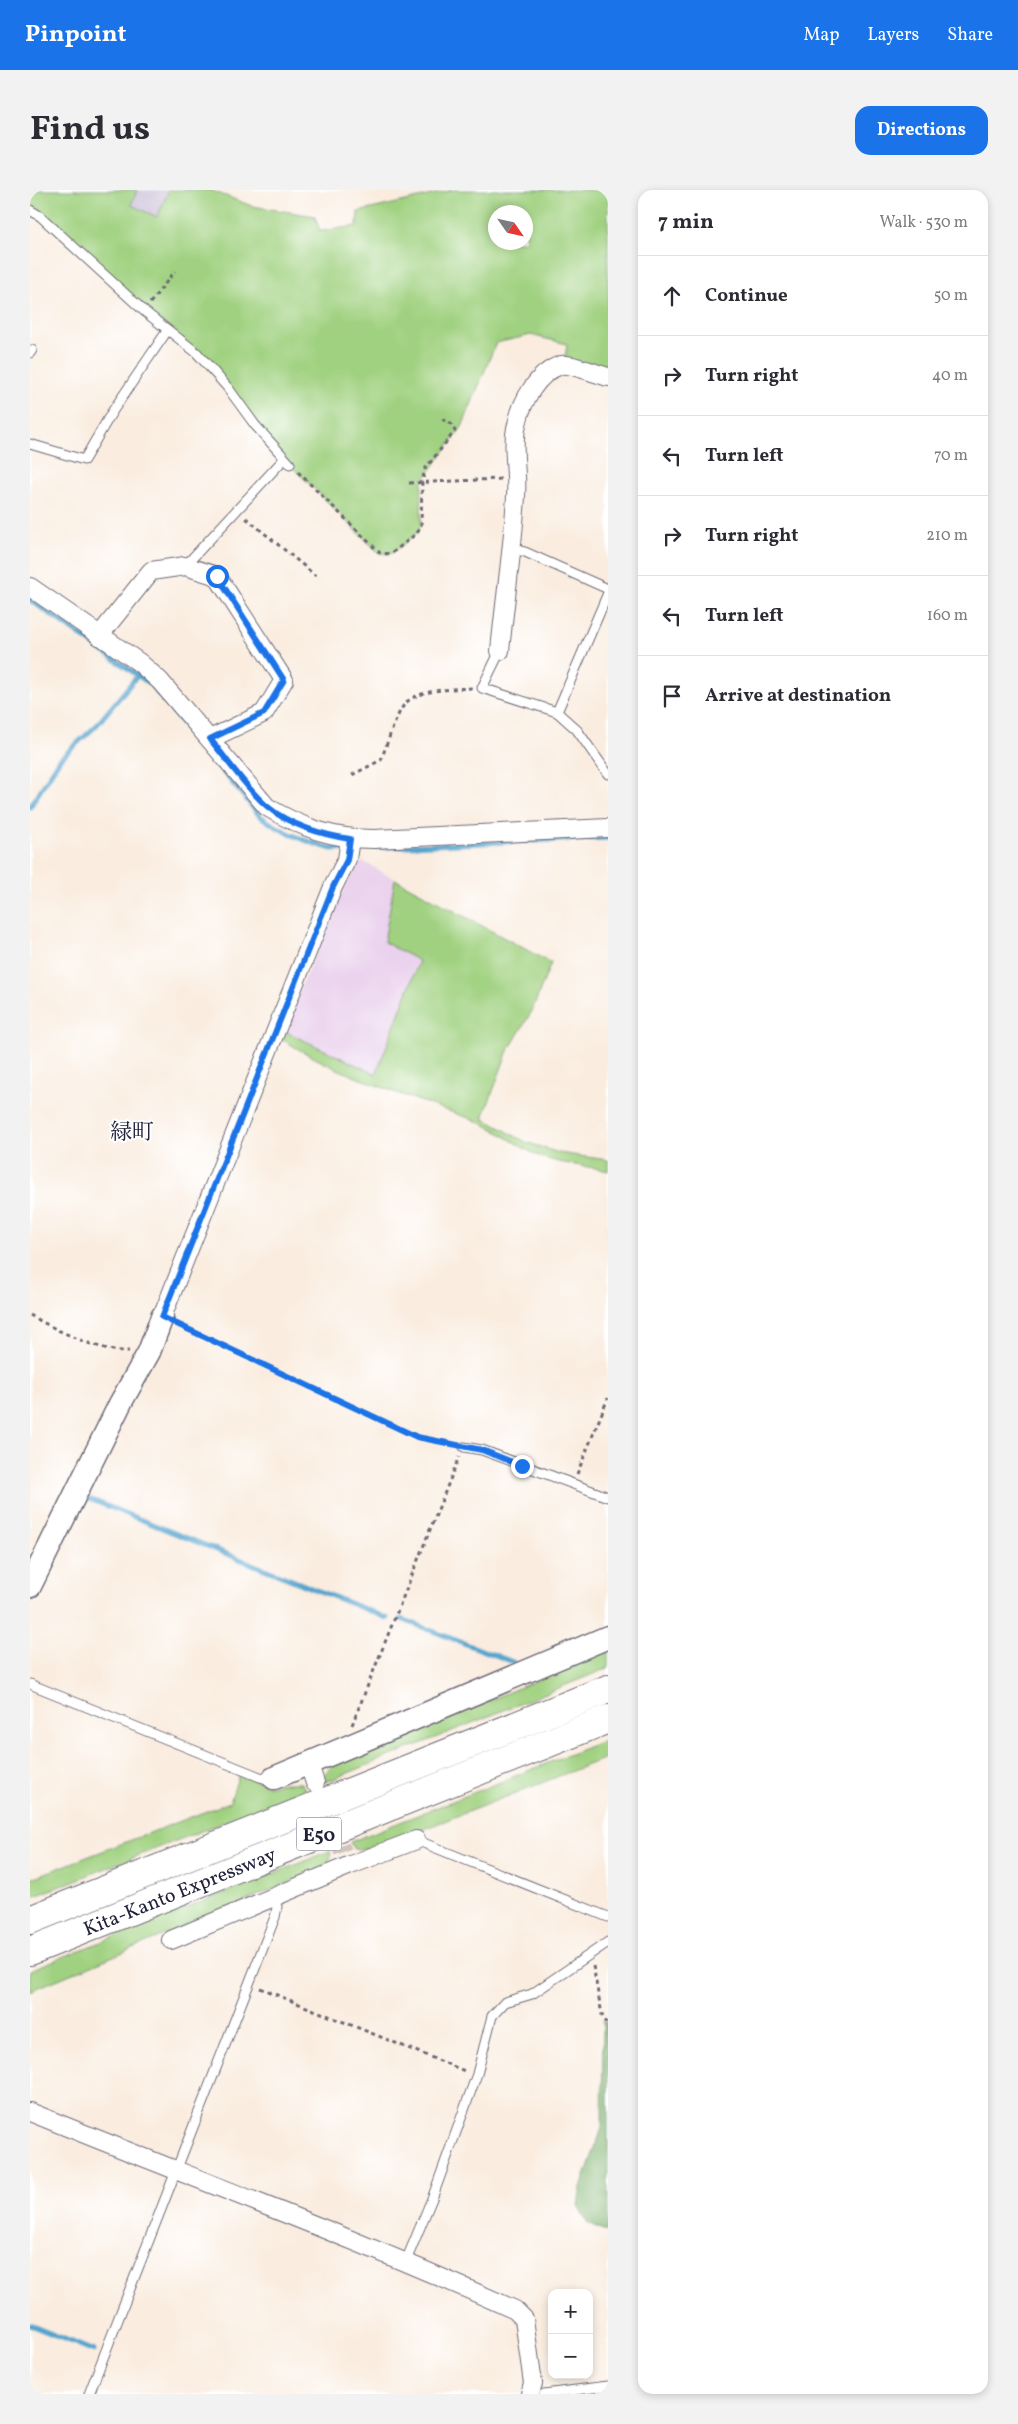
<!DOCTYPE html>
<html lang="en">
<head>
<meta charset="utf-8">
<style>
	:root { --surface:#fff; --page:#f2f2f3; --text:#2b2b33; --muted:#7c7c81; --line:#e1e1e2; --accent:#1a73e8 }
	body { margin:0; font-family:Vollkorn,"Noto Serif JP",serif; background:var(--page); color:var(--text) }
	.controls { position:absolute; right:15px; bottom:15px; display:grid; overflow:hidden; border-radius:10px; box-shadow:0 2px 8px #0003 }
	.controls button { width:45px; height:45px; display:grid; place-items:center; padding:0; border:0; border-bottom:1px solid var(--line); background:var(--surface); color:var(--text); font:25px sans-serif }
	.compass { position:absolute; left:458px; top:15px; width:45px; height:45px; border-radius:50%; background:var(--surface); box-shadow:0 2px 8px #0003; rotate:124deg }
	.stop { position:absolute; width:15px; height:15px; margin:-11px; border:4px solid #1a73e8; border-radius:50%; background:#fff }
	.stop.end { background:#1a73e8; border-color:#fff; box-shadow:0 1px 5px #0008 }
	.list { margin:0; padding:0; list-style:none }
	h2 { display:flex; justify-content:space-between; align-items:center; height:65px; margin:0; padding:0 20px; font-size:21px }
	h2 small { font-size:16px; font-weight:400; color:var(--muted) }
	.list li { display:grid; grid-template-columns:32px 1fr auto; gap:15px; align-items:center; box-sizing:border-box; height:80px; padding:0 20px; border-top:1px solid var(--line) }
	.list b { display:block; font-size:19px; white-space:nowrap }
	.list em { font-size:16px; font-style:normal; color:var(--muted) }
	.icon { flex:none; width:28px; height:28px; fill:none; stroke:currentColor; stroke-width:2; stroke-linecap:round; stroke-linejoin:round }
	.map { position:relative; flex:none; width:578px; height:2204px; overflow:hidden; border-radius:15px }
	header { display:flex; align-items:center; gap:30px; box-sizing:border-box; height:70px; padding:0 25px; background:var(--accent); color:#fff }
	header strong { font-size:24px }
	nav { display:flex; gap:28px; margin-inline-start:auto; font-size:18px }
	.intro { display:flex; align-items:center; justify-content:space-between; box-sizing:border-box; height:120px; padding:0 30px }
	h1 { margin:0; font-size:35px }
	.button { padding:12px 22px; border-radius:15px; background:var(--accent); color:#fff; font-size:18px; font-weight:700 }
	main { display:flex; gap:30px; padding:0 30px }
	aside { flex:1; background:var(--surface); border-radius:15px; box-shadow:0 2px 8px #0003 }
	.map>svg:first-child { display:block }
</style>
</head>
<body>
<header>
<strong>Pinpoint</strong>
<nav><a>Map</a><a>Layers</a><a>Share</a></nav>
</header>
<div class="intro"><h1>Find us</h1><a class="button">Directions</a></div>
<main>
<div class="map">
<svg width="578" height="2204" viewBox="0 0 578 2204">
	<rect width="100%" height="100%" fill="#fff"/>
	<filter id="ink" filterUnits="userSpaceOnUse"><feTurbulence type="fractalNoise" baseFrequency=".02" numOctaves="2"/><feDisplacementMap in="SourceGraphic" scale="10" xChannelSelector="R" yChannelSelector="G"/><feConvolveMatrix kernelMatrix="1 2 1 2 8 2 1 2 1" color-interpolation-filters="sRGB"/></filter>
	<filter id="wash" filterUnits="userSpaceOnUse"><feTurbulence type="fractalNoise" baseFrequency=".0096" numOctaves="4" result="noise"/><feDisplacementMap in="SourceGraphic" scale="20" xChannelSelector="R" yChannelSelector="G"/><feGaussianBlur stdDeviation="1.12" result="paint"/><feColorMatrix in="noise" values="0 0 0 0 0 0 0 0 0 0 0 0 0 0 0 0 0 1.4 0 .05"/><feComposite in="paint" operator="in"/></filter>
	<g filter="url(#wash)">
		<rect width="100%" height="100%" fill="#faede0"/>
		<!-- built -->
		<path fill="#ead1ed" d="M332,671L365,689L362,712L389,770L346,884L252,840L314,698Z"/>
		<!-- industrial -->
		<path fill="#cabfd7" d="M107,0H139L127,27L101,15Z"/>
		<!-- green -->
		<g fill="#a0d180" stroke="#617a5e" fill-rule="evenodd">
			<path d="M0,0H107L101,15L127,27L139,0H180L222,16L285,26L290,41L327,36L328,22L423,0H578V181L535,169L537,154L501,145L466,153L432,237L392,292L391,335L387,343L361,364L349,363L254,269L167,163L0,20ZM466,22H496V52H466Z"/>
			<path d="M365,689L521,773L502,821L477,863L453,928L496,952L529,963L578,970V981C555,975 533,975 511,967C488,957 468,939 444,930C378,906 307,886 249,847L252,840L346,884L389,771L354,752Z"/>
			<path d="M578,1461V1478L296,1592L295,1585L302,1575Z"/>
			<path d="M578,1549V1567L340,1660L323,1658L320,1652Z"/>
			<path d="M209,1584L240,1596L253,1593H271L276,1600L0,1708V1689L200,1612Z"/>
			<path d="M300,1661L301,1667L294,1678L0,1801V1780Z"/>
		</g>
		<!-- forest -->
		<path fill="#80b36e" stroke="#516a54" d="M573,1830L578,1834V2042L557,2033L548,2015L551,1997L572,1938Z"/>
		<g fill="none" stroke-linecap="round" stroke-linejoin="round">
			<!-- stream -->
			<g stroke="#54a4ce" stroke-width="5">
				<path d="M0,410L120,494L229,625C249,641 277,652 302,659L578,648"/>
				<path d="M0,617L30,569L66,536L108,485"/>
				<path d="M52,1315L57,1308L357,1428"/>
				<path d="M0,1409L6,1402"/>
				<path d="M371,1429L483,1472"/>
				<path d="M0,2135L64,2161"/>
			</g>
		</g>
	</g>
	<g filter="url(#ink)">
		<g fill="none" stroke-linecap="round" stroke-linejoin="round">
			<!-- minor-tunnel -->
			<path stroke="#cfc4bf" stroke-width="18" stroke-dasharray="18 9" stroke-linecap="butt" d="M300,1631L313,1662"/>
			<defs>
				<g id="service">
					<path d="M0,20L10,26L114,121L167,163L198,198L225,235L260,274"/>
					<path d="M0,163L2,160"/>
					<path d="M0,254L54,270L82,222L137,141"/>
					<path d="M483,359L495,362L578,399"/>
					<path d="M155,376L254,269"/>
					<path d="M578,403L527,522L547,540L578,584"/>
					<path d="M470,461L452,498L527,522"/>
					<path d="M434,1257L452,1260L578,1307"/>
					<path d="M0,1494L230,1587L237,1589L243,1588"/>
					<path d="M386,1650L578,1727"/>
					<path d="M376,2071L403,2006L447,1884L462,1826L475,1812L502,1804L578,1752"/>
					<path d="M59,2204L245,1727L247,1717L244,1707"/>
					<path d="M514,2204L578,2196"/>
				</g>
				<g id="minor">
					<path d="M0,397L110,473L130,491L237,617C272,638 303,649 344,649L578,638"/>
					<path d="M69,446L121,381L155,376L187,386L254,490L234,523L180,549"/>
					<path d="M470,461C475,409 483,358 486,306C488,283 481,256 487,234C492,211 507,183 531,175C539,173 568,184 578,187"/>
					<path d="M132,1127L303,697L317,669L320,649"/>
					<path d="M279,1574L285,1593"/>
					<path d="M141,1750L318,1676L386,1650"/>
					<path d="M0,1922C162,1988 326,2048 485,2120L494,2129L503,2193L500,2204"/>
				</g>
				<g id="tertiary">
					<path d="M0,1396L91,1212L119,1162L132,1127"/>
					<path d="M244,1588L578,1447"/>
				</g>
				<g id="motorway">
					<path d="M0,1730L578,1499"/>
					<path id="s1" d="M0,1761L578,1529"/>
				</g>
			</defs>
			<!-- service casing -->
			<use href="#service" stroke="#6e6975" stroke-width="11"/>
			<!-- minor casing -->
			<use href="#minor" stroke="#6e6975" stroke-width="20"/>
			<!-- tertiary casing -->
			<use href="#tertiary" stroke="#6e6975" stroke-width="25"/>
			<!-- motorway casing -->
			<use href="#motorway" stroke="#6e6975" stroke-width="30"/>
			<!-- path -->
			<g stroke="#6e6975" stroke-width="3" stroke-dasharray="4 4" stroke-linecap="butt">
				<path d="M120,113L145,81"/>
				<path d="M268,282L350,363L361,364L387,343L391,335L392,292L395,279L425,241L421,234L412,229"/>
				<path d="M379,293L471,289"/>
				<path d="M216,328L286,386"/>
				<path d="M322,585L351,570C356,557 366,525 374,515C386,499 424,499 442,498"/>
				<path d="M0,1125C24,1139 71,1163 99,1161"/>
				<path d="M148,1135L387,1247L424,1254"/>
				<path d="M547,1284L578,1208"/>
				<path d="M322,1535L429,1267"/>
				<path d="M563,1776L573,1830L578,1834"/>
				<path d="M230,1798L437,1882"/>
			</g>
			<!-- service -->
			<use href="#service" stroke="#fff" stroke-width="9"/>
			<!-- minor -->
			<use href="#minor" stroke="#fff" stroke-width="18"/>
			<!-- tertiary -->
			<use href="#tertiary" stroke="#fff" stroke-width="22"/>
			<!-- motorway -->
			<use href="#motorway" stroke="#fff" stroke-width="28"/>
		</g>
	</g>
	<g fill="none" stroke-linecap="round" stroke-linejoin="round" filter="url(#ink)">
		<!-- route -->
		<path stroke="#1a73e8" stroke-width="6" d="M187,386L254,490L234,523L180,549C196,568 219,602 238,617C259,635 293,645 320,649L317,670L303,697L132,1127L387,1247L452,1260L492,1276"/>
	</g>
	<g text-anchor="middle" stroke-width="4" stroke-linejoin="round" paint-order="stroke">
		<!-- shield labels -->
		<rect fill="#fff" stroke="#646476" stroke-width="1" x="266.5" y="1627.5" width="45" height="33" rx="4"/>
		<g font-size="19" font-weight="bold" fill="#22223b">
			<text x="289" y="1651">E50</text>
		</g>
		<!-- street labels -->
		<g font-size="20" fill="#22223b" stroke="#fff">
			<text dy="7" stroke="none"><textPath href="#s1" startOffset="161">Kita-Kanto Expressway</textPath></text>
		</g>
		<!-- quarter labels -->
		<g font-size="22" fill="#22223b" stroke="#fff">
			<text x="102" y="949">緑町</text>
		</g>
	</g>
</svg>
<div class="controls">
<button>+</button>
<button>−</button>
</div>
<svg class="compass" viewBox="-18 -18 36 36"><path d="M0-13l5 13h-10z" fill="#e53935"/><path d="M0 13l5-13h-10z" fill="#7c7c81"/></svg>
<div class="stop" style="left:187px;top:386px"></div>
<div class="stop end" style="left:492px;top:1276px"></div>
</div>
<aside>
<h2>7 min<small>Walk · 530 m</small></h2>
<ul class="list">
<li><svg class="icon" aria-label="ahead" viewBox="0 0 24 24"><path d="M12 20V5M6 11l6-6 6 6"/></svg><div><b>Continue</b></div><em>50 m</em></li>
<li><svg class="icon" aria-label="right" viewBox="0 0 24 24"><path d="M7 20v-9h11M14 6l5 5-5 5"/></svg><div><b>Turn right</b></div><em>40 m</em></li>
<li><svg class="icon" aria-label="left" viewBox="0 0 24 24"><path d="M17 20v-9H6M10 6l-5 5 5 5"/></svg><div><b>Turn left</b></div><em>70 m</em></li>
<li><svg class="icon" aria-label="right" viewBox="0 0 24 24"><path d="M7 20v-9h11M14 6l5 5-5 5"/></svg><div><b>Turn right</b></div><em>210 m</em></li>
<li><svg class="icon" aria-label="left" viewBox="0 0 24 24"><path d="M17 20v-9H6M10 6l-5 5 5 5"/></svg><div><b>Turn left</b></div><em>160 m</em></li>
<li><svg class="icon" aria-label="arrive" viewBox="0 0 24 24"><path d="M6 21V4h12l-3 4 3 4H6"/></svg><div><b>Arrive at destination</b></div></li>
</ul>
</aside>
</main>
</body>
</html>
